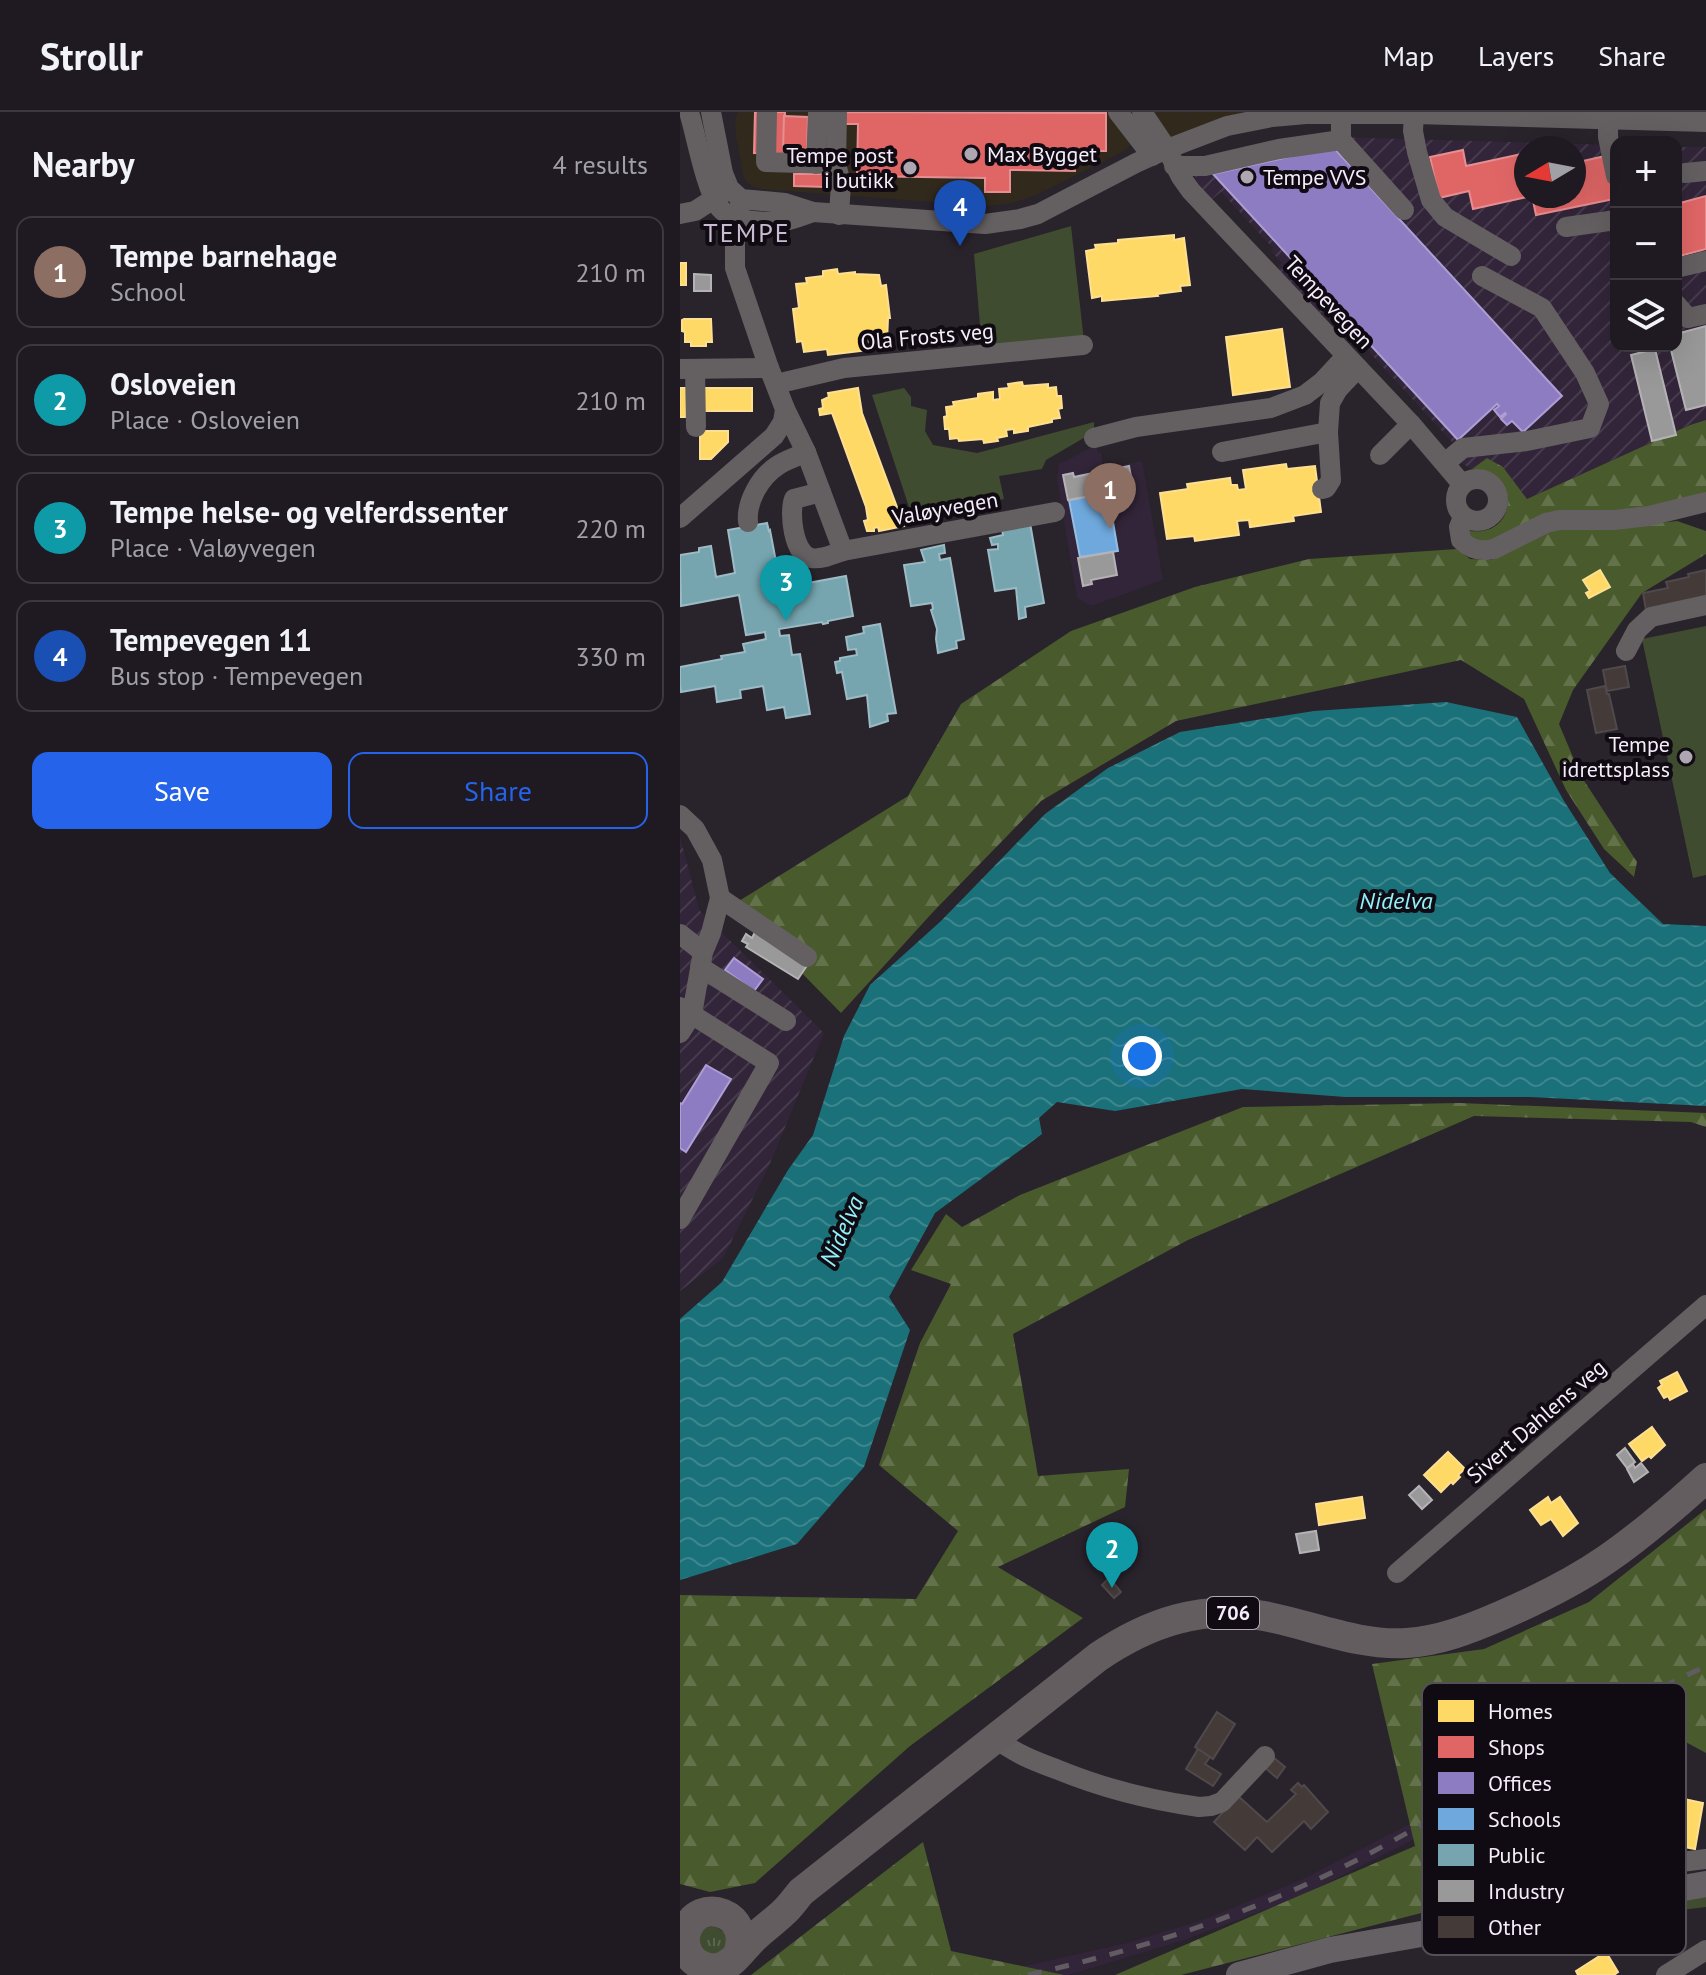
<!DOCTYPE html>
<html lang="en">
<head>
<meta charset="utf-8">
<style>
	:root { --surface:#1f1a21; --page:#2c272e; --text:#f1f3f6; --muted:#a1a1a5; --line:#3c383f; --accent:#2563eb }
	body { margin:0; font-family:"PT Sans",sans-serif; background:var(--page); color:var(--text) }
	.controls { position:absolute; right:24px; top:24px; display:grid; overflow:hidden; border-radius:16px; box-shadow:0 8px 32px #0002 }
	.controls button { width:72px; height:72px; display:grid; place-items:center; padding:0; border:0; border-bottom:2px solid var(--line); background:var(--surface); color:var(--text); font:40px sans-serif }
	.compass { position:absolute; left:834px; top:24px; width:72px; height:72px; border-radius:50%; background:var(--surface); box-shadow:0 8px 32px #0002; rotate:260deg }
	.you { position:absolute; left:462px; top:944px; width:28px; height:28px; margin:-20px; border:6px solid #fff; border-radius:50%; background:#1a73e8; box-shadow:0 0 0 12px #1a73e833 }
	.badge { display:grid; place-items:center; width:52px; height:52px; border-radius:50%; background:var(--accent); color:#fff; font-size:26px; font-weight:700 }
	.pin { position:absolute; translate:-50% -66px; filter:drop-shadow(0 2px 4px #0008) }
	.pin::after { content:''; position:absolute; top:42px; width:28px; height:24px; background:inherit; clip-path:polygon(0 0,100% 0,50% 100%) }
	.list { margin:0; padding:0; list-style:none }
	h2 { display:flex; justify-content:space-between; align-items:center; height:104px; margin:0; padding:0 32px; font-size:34px }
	h2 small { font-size:26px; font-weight:400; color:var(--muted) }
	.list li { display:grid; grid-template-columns:52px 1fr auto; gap:24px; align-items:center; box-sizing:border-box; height:112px; margin:0 16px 16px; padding:0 16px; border:2px solid var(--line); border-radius:16px }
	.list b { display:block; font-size:30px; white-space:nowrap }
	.list p { margin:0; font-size:26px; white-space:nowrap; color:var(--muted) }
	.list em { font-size:26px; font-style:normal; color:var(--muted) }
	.actions { display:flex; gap:16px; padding:24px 32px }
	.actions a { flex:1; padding:18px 0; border:2px solid var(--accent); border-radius:16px; text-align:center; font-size:28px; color:var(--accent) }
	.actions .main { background:var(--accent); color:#fff }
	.icon { flex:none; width:44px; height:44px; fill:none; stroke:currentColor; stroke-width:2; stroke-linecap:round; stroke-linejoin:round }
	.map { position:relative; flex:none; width:1026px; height:1863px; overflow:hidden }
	header { display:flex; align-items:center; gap:48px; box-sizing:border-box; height:112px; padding:0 40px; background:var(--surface); border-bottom:2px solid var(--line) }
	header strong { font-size:38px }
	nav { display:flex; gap:44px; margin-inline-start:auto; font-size:28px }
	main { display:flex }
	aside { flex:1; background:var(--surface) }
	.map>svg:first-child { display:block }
</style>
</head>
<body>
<header>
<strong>Strollr</strong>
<nav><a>Map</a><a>Layers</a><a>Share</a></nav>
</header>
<main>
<aside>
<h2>Nearby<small>4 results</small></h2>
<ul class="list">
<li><span class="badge" style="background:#8d6e63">1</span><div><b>Tempe barnehage</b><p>School</p></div><em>210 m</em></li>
<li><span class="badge" style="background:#0f9aa8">2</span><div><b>Osloveien</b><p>Place · Osloveien</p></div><em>210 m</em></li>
<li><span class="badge" style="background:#0f9aa8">3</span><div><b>Tempe helse- og velferdssenter</b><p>Place · Valøyvegen</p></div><em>220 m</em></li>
<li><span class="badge" style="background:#1a4fb4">4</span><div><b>Tempevegen 11</b><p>Bus stop · Tempevegen</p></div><em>330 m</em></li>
</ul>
<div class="actions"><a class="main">Save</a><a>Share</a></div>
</aside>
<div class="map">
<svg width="1026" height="1863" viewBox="0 0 1026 1863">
	<defs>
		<pattern id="industrial-furrows" width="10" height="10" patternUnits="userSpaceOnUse" patternTransform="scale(2)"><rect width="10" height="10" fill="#322539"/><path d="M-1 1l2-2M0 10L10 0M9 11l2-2" fill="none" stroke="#463a4d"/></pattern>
		<pattern id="grass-tufts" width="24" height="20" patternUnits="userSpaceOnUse" patternTransform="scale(2)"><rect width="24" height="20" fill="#404c2f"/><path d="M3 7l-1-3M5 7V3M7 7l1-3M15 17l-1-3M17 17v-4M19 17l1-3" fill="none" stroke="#5c664e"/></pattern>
		<pattern id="forest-firs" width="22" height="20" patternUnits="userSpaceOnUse" patternTransform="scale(2)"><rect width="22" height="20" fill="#495a2c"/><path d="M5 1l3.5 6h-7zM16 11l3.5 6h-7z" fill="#64724b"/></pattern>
		<pattern id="water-waves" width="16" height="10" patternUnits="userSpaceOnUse" patternTransform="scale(2)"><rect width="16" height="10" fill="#1b7179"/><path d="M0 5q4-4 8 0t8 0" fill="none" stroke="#3d868d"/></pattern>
	</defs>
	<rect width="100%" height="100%" fill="#29232c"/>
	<!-- commercial -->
	<path fill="#312a1c" d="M58,0H571L534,9L491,25L472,29L463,19L446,38L356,83L331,91L308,94L82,77L75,75L69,72L64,66L56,24L55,9Z"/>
	<!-- industrial -->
	<g fill="url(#industrial-furrows)" fill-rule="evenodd">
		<path d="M649,25L936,33V234H996V35H1026V308L1009,313L847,387L823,355L807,346L792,357L776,348L773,331L653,201L644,209L596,157L602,151L591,139L593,136L541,80L531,88L520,77L515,64V51L563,35L596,28ZM846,36H894V84H846Z"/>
		<path d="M0,724L19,798L144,921L88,1056L43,1146L0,1179Z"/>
	</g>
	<!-- built -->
	<g fill="#322539">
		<path d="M416,333L418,341L421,340L423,356L462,349L483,468L411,494L397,486L377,367L379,352Z"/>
		<path d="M946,1585L949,1600L729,1730L617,1786L501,1829L388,1863H305L447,1831L523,1808L621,1768L724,1715Z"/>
	</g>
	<!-- grass -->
	<g fill="url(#grass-tufts)">
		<path d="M1026,1782V1795L885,1812L884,1807Z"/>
		<path d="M35,1814L45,1821L48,1832L41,1842H24L17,1826L24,1816Z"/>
	</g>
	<!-- forest -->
	<g fill="url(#forest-firs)">
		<path d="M1026,308V386L810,431L794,430L787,419C793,419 801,420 807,418C827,413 834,386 821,370C815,361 802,359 792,357L807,346L823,355L847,387L1010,313Z"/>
		<path d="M997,409L1026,419V442L962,481L893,578L879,612L901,664L957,750L954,765L924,737L886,678L844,587L781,548L496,609L361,689L253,800L161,901L54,792L228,684L281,592L391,519L515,475L629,447L777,437L790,447L811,448L875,416L946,415Z"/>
		<path d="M780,991L1026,1001V1015L1011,1010L794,1004L508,1128L333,1222L358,1364L449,1357L445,1395L318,1455L403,1506L230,1634L75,1771L30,1780L0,1772V1483L236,1487L278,1419L199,1353L240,1231L271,1172L231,1158L266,1102L282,1115L340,1083L563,995Z"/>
		<path d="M1026,1397V1641L1002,1628L908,1678L892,1778L749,1799L501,1863H435L735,1734L692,1552L804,1537L909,1490Z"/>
		<path d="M243,1730L271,1839L384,1863H71Z"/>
	</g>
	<!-- green -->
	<g fill="#404c2f">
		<path d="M391,114L404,229L302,237L294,142Z"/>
		<path d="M224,276L231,285V294L247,298L245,319L253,333L297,341L414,310V320L366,348L362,357L319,364L324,387L233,407L192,283Z"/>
		<path d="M1026,514V763L1013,766L962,527Z"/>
	</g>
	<!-- water -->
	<path fill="url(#water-waves)" d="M766,590L837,605L884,689L930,761L983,812L1026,814V994L850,985H665L562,977L435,999L377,990L359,1006L362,1022L255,1101L209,1185L230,1218L184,1355L117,1432L0,1468V1207L42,1170L108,1058L133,1023L164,924L190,873L261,809L365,702L428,656L500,620L634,599Z"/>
	<!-- homes -->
	<g fill="#ffd966" stroke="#fcdf92" stroke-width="2">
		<path d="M494,123V128L504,126L510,173L500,174L501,179L477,182L478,184L422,189V184L412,186L406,139L416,137L415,133L438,131V128Z"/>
		<rect x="0" y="151" width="6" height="22"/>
		<path d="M157,157L158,162L175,160V162L199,163L201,174L206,173L210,206H208L207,230L196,232V237L148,243L147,237L124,240L122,229L117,230L113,197L119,196L116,172L127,171L126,166L143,164V159Z"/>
		<path d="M4,207H31L32,230H26V234H11V230H5V220L2,219V208Z"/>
		<path d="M602,217L610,275L553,283L546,225Z"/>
		<path d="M342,270L343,274L368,272V276L376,275L377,284H381L382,296L378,297L380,306L372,307V310L348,315V319L334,321V317L326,318L327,324L317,326L318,329L304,331L303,327L279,329L278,326L270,327L269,317H265L264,305L267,304L266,295L274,294L273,290L298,286V282L313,280V288L320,287L319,277L329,276L328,272Z"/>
		<rect x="0" y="276" width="6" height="29"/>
		<path d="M19,276H72V299H20Z"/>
		<path d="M178,276L182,301L224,414L199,419L198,415L194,416V419H187L184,409L188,408L186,395L152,301L140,303L139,297L143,296L142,288L149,285L148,281Z"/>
		<path d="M20,319H48V330L31,347H20Z"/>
		<path d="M606,352L607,357L635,354L641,400L613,404L614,409L570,415L569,408L557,409L559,423L515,429L514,424L487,427L480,381L508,377L507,372L550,366L551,373H557L558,378L566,377L563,358Z"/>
		<path d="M920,458L930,475L909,486L906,481L910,479L903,468Z"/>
		<path d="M997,1260L1007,1279L990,1288L988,1284L984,1286L978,1276L982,1273L980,1269Z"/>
		<path d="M972,1315L985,1333L971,1346L969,1344L962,1349L949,1332Z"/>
		<path d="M768,1340L785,1357L778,1363L780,1365L773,1372L771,1370L761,1380L744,1363Z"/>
		<path d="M682,1385L685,1406L639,1413L636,1392Z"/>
		<path d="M868,1385L871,1391L880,1385L898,1411L883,1424L871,1407L861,1413L850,1398Z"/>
		<path d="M1004,1687L1023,1691L1015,1737L994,1733Z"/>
		<path d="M926,1840L938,1860L934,1863H898L896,1859Z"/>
	</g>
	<!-- shops -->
	<g fill="#e06666" stroke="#e68e92" stroke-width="2">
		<path d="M75,0H105L104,42L74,41Z"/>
		<path d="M165,0L426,1V39H404V44L395,48V59L330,58V80H305V66L177,64L178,12H165Z"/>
		<path d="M104,4L128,5L127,38H103Z"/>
		<path d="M783,38L786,54L846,41V84H894V51L925,44L934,87L856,103L852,84L793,97L789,79L759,86L750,45Z"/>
		<path d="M114,62H146V75L114,74Z"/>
		<path d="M1026,84V137L996,145V92Z"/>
	</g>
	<!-- offices -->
	<g fill="#8e7cc3" stroke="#ad9ed3" stroke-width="2">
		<path d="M653,35L882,284L843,320L832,309L827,313L821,307L826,302L825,301L820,305L814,298L819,294L817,292L778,328L533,62Z"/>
		<path d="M54,846L83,867L74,879L45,858Z"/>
		<path d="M26,953L51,967L6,1040L0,1036V991L2,992Z"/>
	</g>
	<!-- schools -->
	<path fill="#6fa8dc" stroke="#97bde5" stroke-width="2" d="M428,381L438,439L400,445L389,388Z"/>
	<!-- public -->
	<g fill="#76a5af" stroke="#9cbbc5" stroke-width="2">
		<path d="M87,411L89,419L90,418L101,476L166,464L173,504L148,509V511L143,512L142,510L99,517L100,524L109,523L112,543L120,542L130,602L106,606L104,595L87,598L83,574L60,578L61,586L37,590L35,574L1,580L0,572V555L42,547L41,544L65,540L63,532L86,527L85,520L66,523L59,483L1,494L0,443L19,440V436L31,434L36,465L55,461L48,418Z"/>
		<path d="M350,411L364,491L345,495L346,505L339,507L336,476L315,479L308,438L318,437V432L312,433L310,426L323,423L322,416Z"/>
		<path d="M264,433L265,441L259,442L260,448L270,446L284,527L276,529L277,536L258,541L256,527L257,517L251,498L253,497L252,491L231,494L224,453L245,450L241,438Z"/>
		<path d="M200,512L216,601L207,602L208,609L190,615L187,583L167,587L162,560L157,561L155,550L160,549V546L177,543L176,537L168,538L166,525L184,521L183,515Z"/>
	</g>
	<!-- industry -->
	<g fill="#999" stroke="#b5b2b6" stroke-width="2">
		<path d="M14,162L31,163V179H14Z"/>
		<path d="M1026,214V293L1006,298L990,234H996V222Z"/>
		<path d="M975,237L996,323L972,329L951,243Z"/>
		<path d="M449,354L452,370L432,373L430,358Z"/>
		<path d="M418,360L422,382L388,388L383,363L393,361L394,365Z"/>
		<path d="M433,440L437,463L411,468L412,472L403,474L398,446Z"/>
		<path d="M75,820L128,852L118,867L66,835L68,832L62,829L66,822L72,826Z"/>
		<path d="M945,1336L955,1350L947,1356L937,1343Z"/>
		<path d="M961,1351L968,1360L954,1370L947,1357L953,1352L955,1356Z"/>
		<path d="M739,1374L752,1388L742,1397L729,1383Z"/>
		<path d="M636,1419L639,1438L620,1441L616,1422Z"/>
	</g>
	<!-- building -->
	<g fill="#443b39" stroke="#4f494b" stroke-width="2">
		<path d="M1026,458V487L966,498L963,481L988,476L986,470L1009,465L1008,462Z"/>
		<path d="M945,554L949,575L927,579L923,558Z"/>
		<path d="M925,574L927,582H929L937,617L916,621L907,578Z"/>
		<path d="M429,1466L441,1480L434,1486L422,1473Z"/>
		<path d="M537,1600L555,1612L533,1647L515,1635Z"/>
		<path d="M518,1637L530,1645L525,1652L541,1662L533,1674L506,1657Z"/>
		<path d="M593,1645L605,1655L597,1666L584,1655Z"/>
		<path d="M618,1671L622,1675L624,1673L648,1700L631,1717L624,1709L592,1740L577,1725L565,1738L534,1710L558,1684L587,1710L616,1682L611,1678Z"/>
	</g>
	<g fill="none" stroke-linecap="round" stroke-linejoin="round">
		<!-- minor -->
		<g stroke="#645f60" stroke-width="20">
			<path d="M9,0C16,23 26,78 39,95C50,110 85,111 103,109C113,108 124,103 133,100"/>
			<path d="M31,0L43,61L49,76L61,87L105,91L133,100L305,112L340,107L358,102L456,51L487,37L547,14L592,5L626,2H734L1026,10"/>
			<path d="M87,0L86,50L156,52"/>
			<path d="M157,0L156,52L161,71L159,103"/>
			<path d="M438,0L472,44"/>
			<path d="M462,0L487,37L501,65L511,79L731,312L782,372"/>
			<path d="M734,2L733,19L737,40L751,88L765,105L831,144"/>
			<path d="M928,8V25L936,64"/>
			<path d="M661,28L724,98"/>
			<path d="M136,52L138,0"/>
			<path d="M494,54H525L599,37L661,28V2"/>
			<path d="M1005,61L1026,59"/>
			<path d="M0,102L15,99L43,81"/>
			<path d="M886,115L936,108"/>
			<path d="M996,156L1026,149"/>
			<path d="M996,192L1008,206L1026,202"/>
			<path d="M0,257L89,256"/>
			<path d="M15,257L16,315"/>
			<path d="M96,272L164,256L403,233"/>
			<path d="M105,297L126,340L163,439L375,400"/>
			<path d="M414,326L456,315L591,296L625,283L642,270L666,244"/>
			<path d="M542,340L648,320"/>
			<path d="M700,343L731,312"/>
			<path d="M765,351L783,336L847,329L910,316L919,292L905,261L862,196L802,164"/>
			<circle cx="797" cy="388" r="21"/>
			<path d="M642,377L646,376L651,368L648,320L650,291L658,277L678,256"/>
			<path d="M141,380L114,387C109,400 113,442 131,446C141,448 154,442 163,439"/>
			<path d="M783,405L779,415L781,428C791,438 801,440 814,437L866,411L879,408H934L969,404L1026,390"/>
			<path d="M0,406L94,324L103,310L105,297L89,256L55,156V123L61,87"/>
			<path d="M68,410C66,390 80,365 97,354C105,348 117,345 126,340"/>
			<path d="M946,539L957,518L971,505L1026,493"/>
			<path d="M0,703L15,717L32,748L40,786L31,821L23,840L12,902L0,921"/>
			<path d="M40,786L127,845"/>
			<path d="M0,822L23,840"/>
			<path d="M20,855L106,909"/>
			<path d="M0,895L89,951L0,1107"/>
			<path d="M717,1461L1026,1193"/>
			<path d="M315,1626C334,1641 354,1649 376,1657C422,1676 469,1688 519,1695L531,1694L542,1690L585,1644"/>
			<path d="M962,1755L1026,1747"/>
			<path d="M986,1863L1026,1838"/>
		</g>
		<!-- major -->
		<path stroke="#656063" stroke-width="26" d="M559,1863L650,1838L1026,1772"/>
		<!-- highway -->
		<path stroke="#635d5f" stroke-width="30" d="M57,1844C76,1801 17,1782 6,1820C3,1829 6,1841 13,1848C21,1855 31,1858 41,1855C55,1851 63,1836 73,1827C83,1817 95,1809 106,1798C111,1793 116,1786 121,1780L418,1545C468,1511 522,1492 584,1504C632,1513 677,1534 727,1531C759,1529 790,1517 820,1504C857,1488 894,1470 927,1447C962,1423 994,1395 1026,1366"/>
		<!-- rail -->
		<path stroke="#605c61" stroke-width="5" stroke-dasharray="14 14" stroke-linecap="butt" d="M348,1863C454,1839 555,1807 653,1760C781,1697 897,1614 1026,1554"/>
	</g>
	<!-- markers -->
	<g fill="#aea6b1" stroke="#100b13" stroke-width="3">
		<circle cx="291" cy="42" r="8"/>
		<circle cx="230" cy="56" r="8"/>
		<circle cx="567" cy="65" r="8"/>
		<circle cx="1006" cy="645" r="8"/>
	</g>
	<g text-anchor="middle" stroke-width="8" stroke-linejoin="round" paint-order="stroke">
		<!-- shield labels -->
		<rect fill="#100b13" stroke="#b0a9b4" stroke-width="2" x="527" y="1485" width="52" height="32" rx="6"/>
		<g font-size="20" font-weight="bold" fill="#f5edf9">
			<text x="553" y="1508">706</text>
		</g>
		<!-- poi labels -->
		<g font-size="22" fill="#f5edf9" stroke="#100b13" text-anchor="start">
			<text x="307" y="50">Max Bygget</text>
			<text x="214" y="51" text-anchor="end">Tempe post<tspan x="214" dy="25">i butikk</tspan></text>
			<text x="583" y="73">Tempe VVS</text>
			<text x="990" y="640" text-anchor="end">Tempe<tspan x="990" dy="25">idrettsplass</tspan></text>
		</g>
		<!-- street labels -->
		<g font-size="22" fill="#f5edf9" stroke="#100b13">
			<text transform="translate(649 190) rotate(47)" y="8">Tempevegen</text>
			<text transform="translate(247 224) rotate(-5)" y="8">Ola Frosts veg</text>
			<text transform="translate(265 396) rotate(-10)" y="8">Valøyvegen</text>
			<text transform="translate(856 1309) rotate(-41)" y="8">Sivert Dahlens veg</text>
		</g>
		<!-- water labels -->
		<g font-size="24" font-style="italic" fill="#92f1fa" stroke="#100b13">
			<text x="716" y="797">Nidelva</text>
			<text transform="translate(162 1119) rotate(-66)" y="8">Nidelva</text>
		</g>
		<!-- quarter labels -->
		<g font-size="26" letter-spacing="2" fill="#c9bcd2" stroke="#100b13">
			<text x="67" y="130">TEMPE</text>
		</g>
	</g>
	<!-- legend -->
	<rect x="742" y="1571" width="264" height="272" rx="12" fill="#100b13" stroke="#554f58" stroke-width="2"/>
	<rect x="758" y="1588" width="36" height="22" fill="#ffd966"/>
	<rect x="758" y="1624" width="36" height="22" fill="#e06666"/>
	<rect x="758" y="1660" width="36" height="22" fill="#8e7cc3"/>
	<rect x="758" y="1696" width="36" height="22" fill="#6fa8dc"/>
	<rect x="758" y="1732" width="36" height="22" fill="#76a5af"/>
	<rect x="758" y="1768" width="36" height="22" fill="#999"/>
	<rect x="758" y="1804" width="36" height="22" fill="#443b39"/>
	<g font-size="22" fill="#f5edf9">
		<text x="808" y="1607">Homes</text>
		<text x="808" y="1643">Shops</text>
		<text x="808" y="1679">Offices</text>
		<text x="808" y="1715">Schools</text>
		<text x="808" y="1751">Public</text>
		<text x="808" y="1787">Industry</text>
		<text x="808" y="1823">Other</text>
	</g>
</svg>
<div class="controls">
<button>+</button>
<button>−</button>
<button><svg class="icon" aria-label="layers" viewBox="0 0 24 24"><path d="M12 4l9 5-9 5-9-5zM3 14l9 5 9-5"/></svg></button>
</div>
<svg class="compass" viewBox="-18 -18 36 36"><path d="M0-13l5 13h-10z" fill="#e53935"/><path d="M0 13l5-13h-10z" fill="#a1a1a5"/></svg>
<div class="you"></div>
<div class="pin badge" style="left:430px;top:417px;background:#8d6e63">1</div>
<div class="pin badge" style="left:432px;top:1476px;background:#0f9aa8">2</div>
<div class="pin badge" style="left:106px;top:509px;background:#0f9aa8">3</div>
<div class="pin badge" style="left:280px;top:134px;background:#1a4fb4">4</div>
</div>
</main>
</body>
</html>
